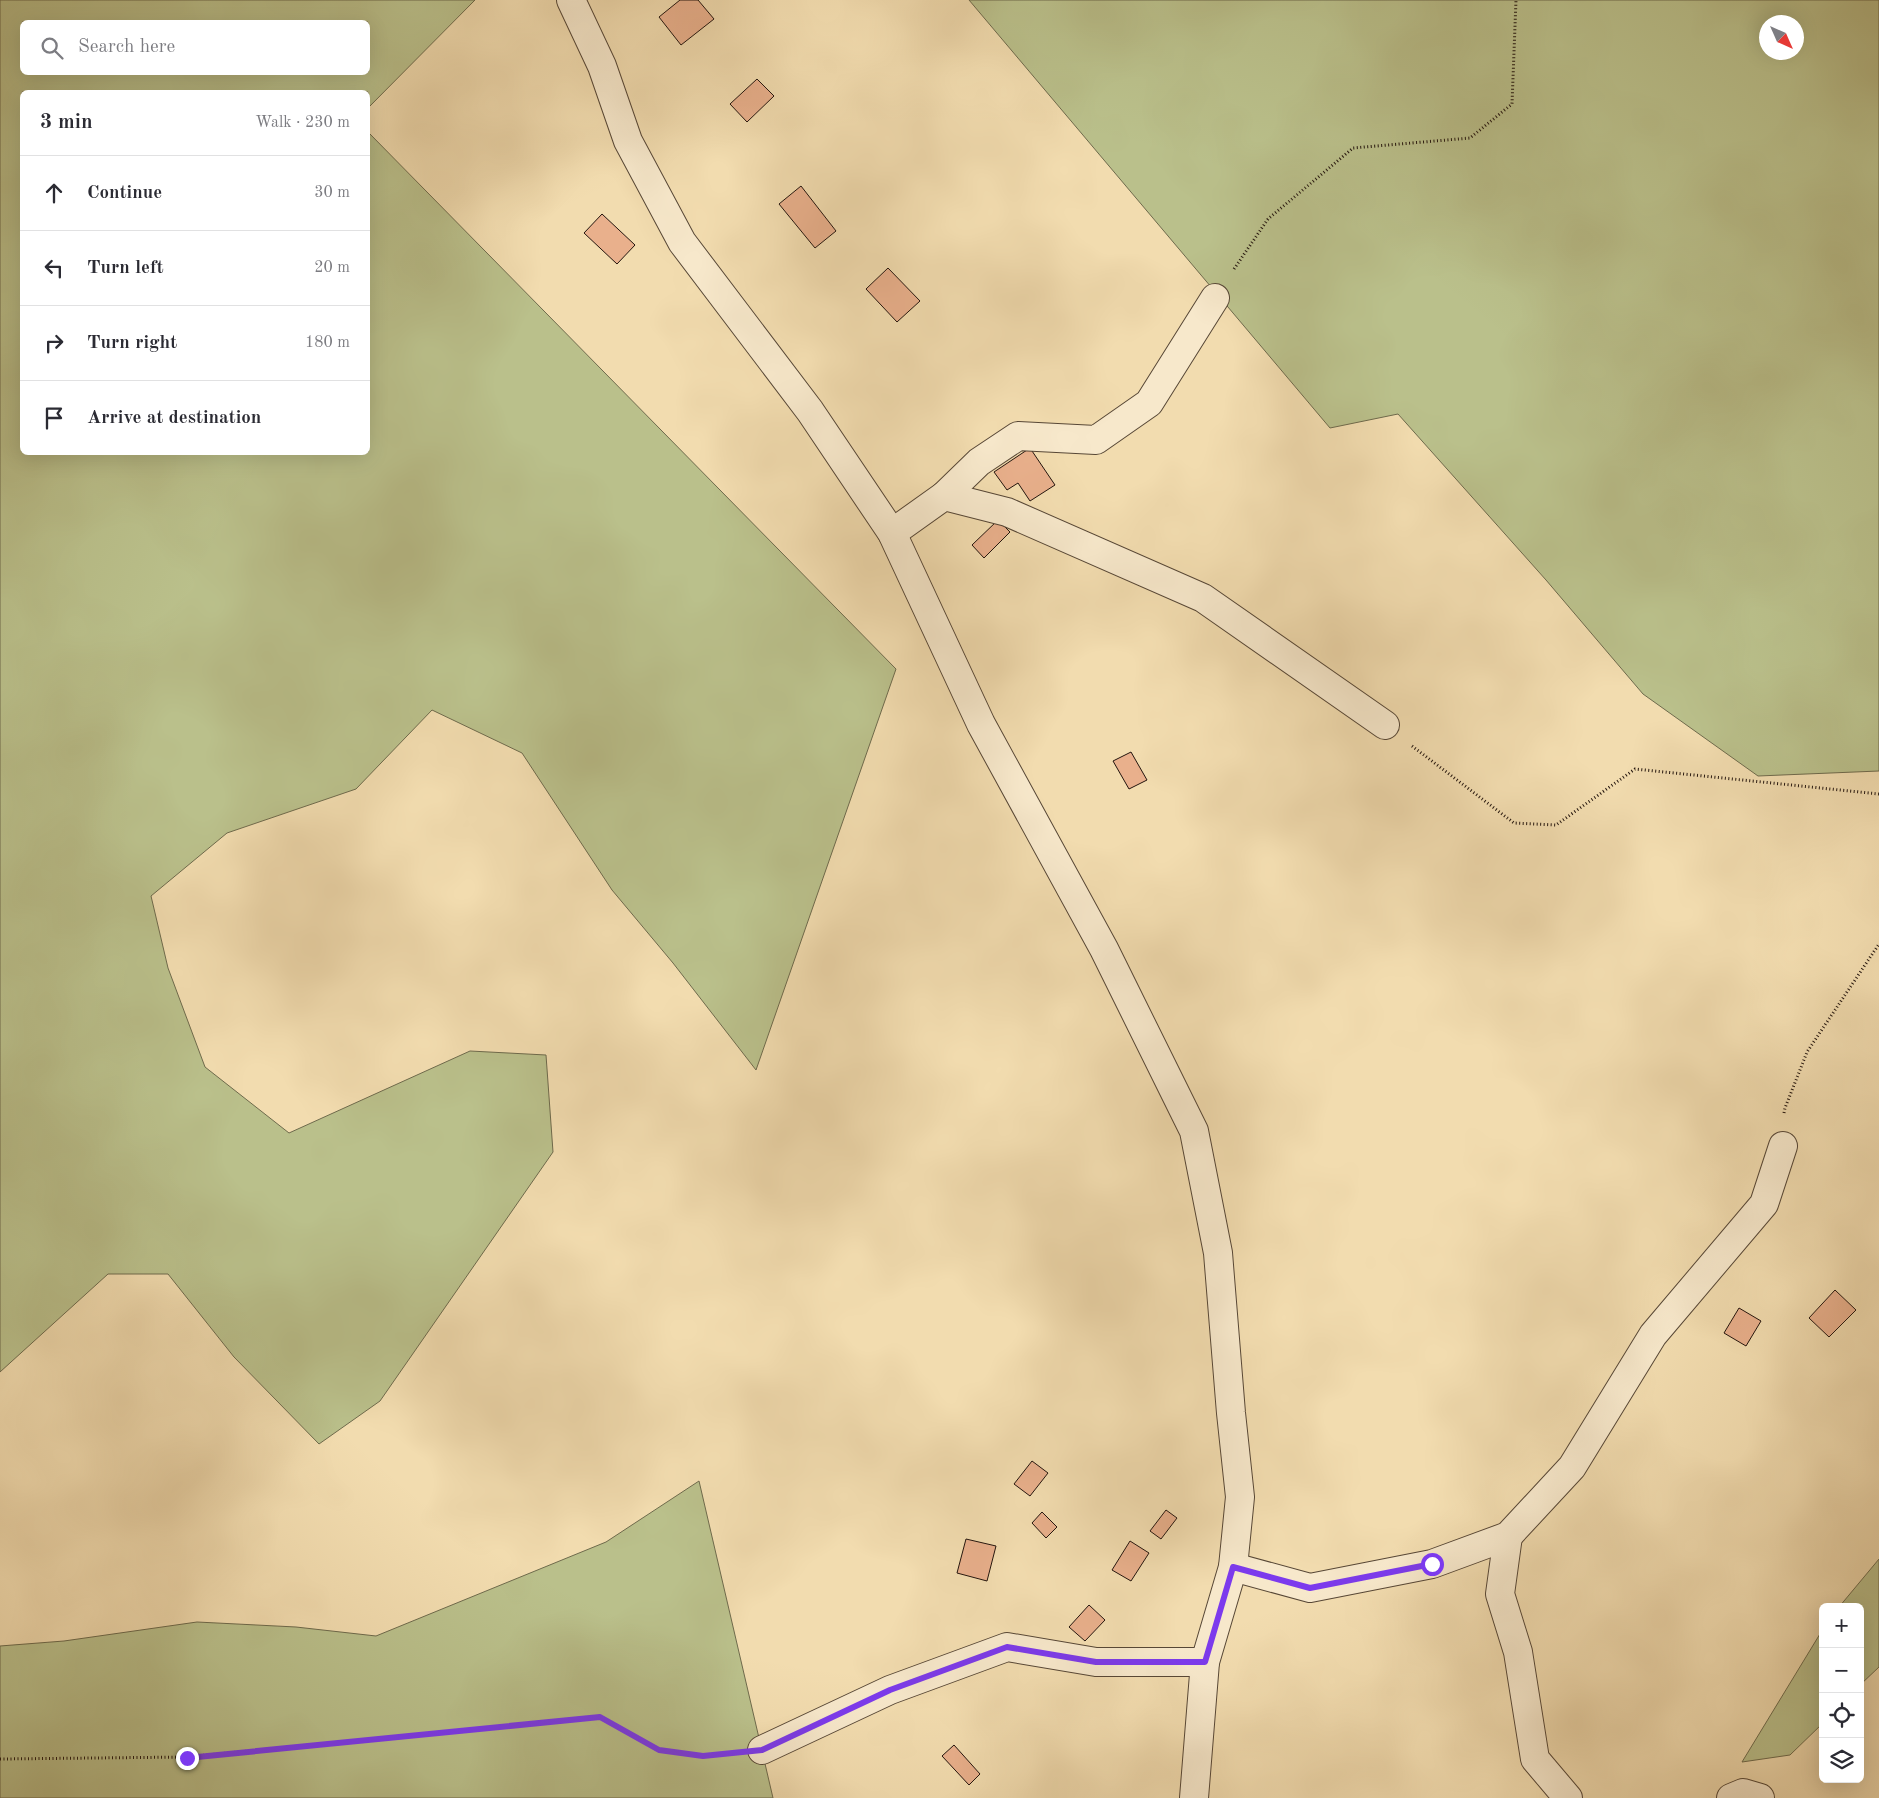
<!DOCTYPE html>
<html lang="en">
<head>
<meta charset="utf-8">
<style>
	:root { --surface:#fff; --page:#f7f7f7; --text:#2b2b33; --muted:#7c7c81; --line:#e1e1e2 }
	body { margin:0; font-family:"Old Standard TT",serif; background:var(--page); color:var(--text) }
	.controls { position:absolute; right:15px; bottom:15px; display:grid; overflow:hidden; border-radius:8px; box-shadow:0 5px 20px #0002 }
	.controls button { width:45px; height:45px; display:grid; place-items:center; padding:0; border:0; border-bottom:1px solid var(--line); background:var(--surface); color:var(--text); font:25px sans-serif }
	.compass { position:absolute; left:1759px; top:15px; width:45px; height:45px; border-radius:50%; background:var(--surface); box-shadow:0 5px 20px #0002; rotate:135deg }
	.stop { position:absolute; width:15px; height:15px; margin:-11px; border:4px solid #7c3aed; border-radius:50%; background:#fff }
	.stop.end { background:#7c3aed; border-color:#fff; box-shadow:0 1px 5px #0008 }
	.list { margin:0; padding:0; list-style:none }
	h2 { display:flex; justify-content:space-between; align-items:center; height:65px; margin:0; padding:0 20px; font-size:21px }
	h2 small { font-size:16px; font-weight:400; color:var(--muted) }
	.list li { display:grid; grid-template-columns:32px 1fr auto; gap:15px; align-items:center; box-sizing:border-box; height:75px; padding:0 20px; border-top:1px solid var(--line) }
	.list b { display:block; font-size:19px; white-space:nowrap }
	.list em { font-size:16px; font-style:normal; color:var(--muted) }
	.icon { flex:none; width:28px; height:28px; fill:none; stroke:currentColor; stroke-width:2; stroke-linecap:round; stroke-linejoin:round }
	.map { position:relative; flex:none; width:1879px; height:1798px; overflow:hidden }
	.search { position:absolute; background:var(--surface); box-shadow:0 5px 20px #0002; left:20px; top:20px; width:350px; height:55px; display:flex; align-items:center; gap:12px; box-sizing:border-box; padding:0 18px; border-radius:8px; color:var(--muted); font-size:19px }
	.panel { position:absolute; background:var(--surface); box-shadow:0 5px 20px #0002; left:20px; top:90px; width:350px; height:365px; border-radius:8px }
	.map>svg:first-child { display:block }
</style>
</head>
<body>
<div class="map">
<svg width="1879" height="1798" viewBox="0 0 1879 1798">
	<rect width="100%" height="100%" fill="#f2dcaf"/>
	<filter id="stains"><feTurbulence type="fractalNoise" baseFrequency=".004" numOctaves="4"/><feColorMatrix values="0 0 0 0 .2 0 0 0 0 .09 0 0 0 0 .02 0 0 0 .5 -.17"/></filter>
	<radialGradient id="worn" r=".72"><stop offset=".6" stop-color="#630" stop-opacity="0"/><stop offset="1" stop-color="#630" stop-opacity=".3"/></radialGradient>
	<!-- green -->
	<g fill="#bac08b" stroke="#6e6a4c" fill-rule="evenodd">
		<path d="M0,0H475L368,108V92H22V452H368V132L896,669L756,1070L673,963L612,890L522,753L432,710L356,789L227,833L151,896L168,968L205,1067L289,1133L470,1051L546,1055L553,1152L380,1401L319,1444L234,1357L168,1274H108L0,1372ZM22,22H368V72H22Z"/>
		<path d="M969,0H1879V771L1758,776L1643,694L1546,580L1398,414L1330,428ZM1766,22H1796V52H1766Z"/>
		<path d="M699,1481L773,1798H0V1646L64,1641L197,1622L296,1627L376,1636L606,1542Z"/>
		<path d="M1879,1559V1667L1860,1685V1607H1839Z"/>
		<path d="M1823,1629V1723L1790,1755L1742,1762Z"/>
	</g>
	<!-- building -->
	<g fill="#e9b08c" stroke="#23150e">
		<path d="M680,0H698L714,19L681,45L659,17Z"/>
		<path d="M757,79L774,96L747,122L730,104Z"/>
		<path d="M801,186L836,231L815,248L779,204Z"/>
		<path d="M602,214L635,245L617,264L584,233Z"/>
		<path d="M888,268L920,301L897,322L866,289Z"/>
		<path d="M1030,448L1055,485L1030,501L1018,483L1007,490L994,472Z"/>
		<path d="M998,520L1010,532L984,558L972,545Z"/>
		<path d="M1131,752L1147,780L1129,789L1113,761Z"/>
		<path d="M1835,1290L1856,1310L1829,1337L1809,1318Z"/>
		<path d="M1739,1308L1761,1321L1746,1346L1724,1333Z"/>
		<path d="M1032,1461L1048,1473L1030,1496L1014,1484Z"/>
		<path d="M1166,1510L1177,1518L1161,1539L1150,1531Z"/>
		<path d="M1042,1512L1057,1527L1046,1538L1032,1523Z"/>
		<path d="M966,1539L996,1546L987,1581L957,1573Z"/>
		<path d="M1130,1541L1149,1553L1131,1581L1112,1570Z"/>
		<path d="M1089,1605L1105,1620L1085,1641L1069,1627Z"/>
		<path d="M954,1745L980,1774L969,1785L942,1756Z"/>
	</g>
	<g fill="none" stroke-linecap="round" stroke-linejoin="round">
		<defs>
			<g id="minor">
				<path d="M571,0L602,66L628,141L682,242L810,411L892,533L981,724L1104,949L1194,1131L1218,1253L1231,1413L1240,1497L1233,1567L1205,1662L1194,1798"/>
				<path d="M944,496L979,462L1018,436L1096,440L1149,403L1215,298"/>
				<path d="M892,533L944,496L1007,512L1203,598L1385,725"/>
				<path d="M1508,1536L1500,1594L1518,1652L1535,1759L1568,1798"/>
				<path d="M1233,1567L1310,1588L1432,1564L1508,1536L1572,1467L1653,1335L1764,1204L1783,1146"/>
				<path d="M762,1750L890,1690L1007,1647L1096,1662H1205"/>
				<path d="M1731,1798L1743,1793L1760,1798"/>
			</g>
		</defs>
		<!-- minor casing -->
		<use href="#minor" stroke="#574736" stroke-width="30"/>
		<!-- path -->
		<g stroke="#23150e" stroke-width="3" stroke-dasharray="1 2.5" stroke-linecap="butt">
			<path d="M1234,269L1268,219L1353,148L1470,138L1512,104L1516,0"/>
			<path d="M1412,746L1514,823L1556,825L1635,769L1879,794"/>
			<path d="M1784,1113L1785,1108L1807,1052L1879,944"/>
			<path d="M0,1759L187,1757L600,1717L659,1750L703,1756L728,1753"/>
		</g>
		<!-- minor -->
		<use href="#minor" stroke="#f7e8cb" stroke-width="28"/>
	</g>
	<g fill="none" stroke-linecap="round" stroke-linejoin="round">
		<!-- route -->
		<path stroke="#7c3aed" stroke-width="6" d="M187,1758L600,1717L659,1750L703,1756L762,1750L890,1690L1007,1647L1096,1662H1205L1233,1567L1310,1588L1432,1564"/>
	</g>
	<rect width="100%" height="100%" filter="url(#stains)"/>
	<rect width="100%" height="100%" fill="url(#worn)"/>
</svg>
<div class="controls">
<button>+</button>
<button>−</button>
<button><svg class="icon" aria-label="locate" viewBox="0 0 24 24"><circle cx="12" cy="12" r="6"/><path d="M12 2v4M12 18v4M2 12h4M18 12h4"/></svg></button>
<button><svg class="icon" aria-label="layers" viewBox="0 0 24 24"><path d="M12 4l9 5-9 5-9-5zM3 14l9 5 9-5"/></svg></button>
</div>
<svg class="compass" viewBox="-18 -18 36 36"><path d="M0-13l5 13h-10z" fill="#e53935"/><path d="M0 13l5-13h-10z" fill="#7c7c81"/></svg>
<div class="stop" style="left:1432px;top:1564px"></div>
<div class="stop end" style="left:187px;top:1758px"></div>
<div class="search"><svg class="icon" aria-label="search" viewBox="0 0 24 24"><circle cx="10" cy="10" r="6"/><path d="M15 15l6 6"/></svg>Search here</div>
<section class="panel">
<h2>3 min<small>Walk · 230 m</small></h2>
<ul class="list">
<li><svg class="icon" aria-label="ahead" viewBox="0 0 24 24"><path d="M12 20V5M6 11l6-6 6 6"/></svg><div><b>Continue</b></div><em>30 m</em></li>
<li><svg class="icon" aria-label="left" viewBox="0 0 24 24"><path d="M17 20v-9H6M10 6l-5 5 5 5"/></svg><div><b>Turn left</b></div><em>20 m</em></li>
<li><svg class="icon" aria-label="right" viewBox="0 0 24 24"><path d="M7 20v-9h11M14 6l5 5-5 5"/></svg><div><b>Turn right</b></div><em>180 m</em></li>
<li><svg class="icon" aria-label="arrive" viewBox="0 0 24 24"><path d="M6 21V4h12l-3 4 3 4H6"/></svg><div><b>Arrive at destination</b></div></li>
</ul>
</section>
</div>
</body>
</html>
